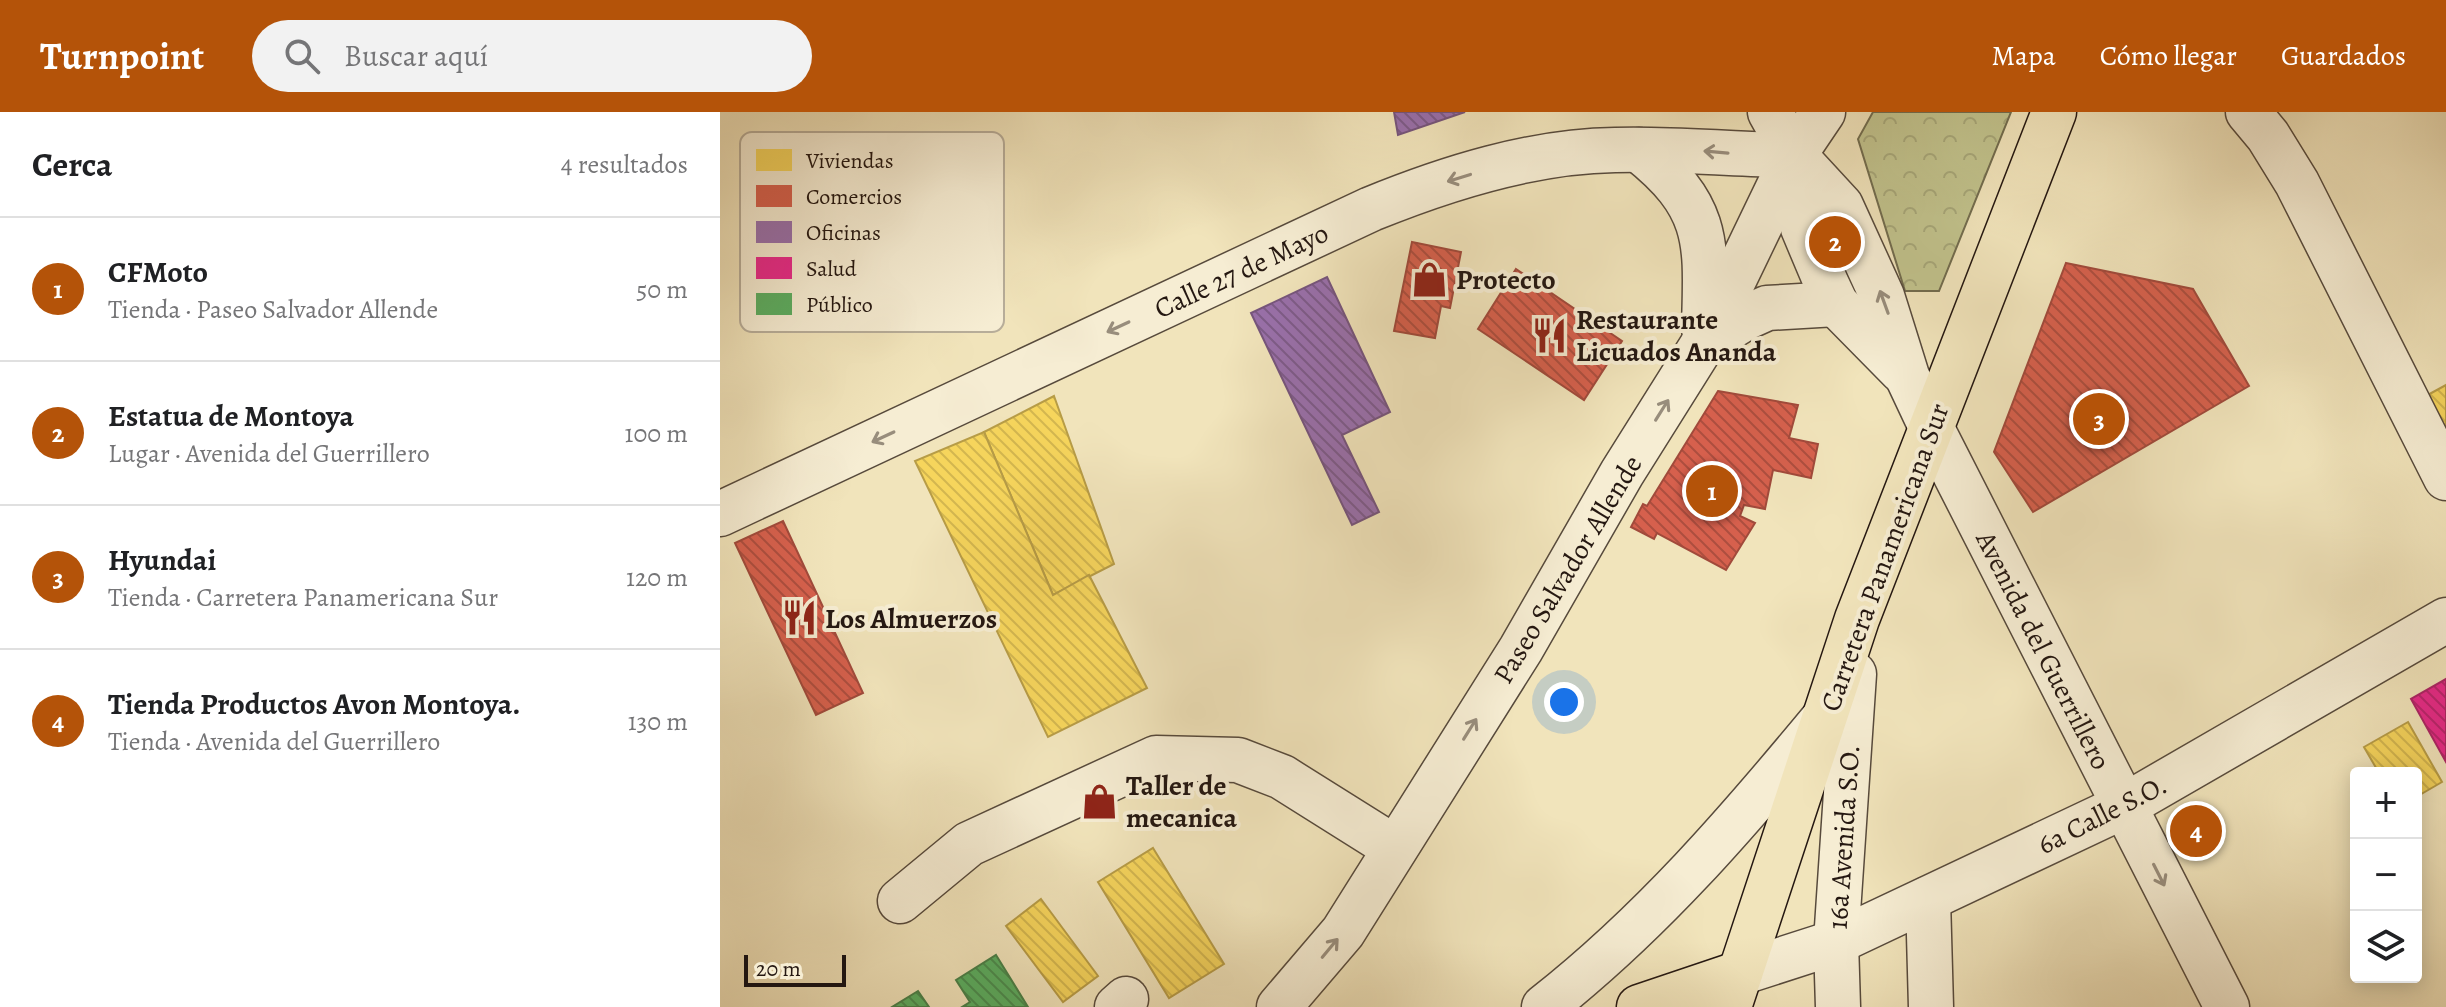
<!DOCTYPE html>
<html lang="es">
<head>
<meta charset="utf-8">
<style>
	:root { --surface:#fff; --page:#f2f2f2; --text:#202124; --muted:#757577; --line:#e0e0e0; --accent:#b45309 }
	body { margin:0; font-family:Alegreya,serif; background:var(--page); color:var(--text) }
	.controls { position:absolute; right:24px; bottom:24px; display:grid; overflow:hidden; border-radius:8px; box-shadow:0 4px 20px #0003 }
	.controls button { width:72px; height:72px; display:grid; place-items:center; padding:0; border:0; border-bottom:2px solid var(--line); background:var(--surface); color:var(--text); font:40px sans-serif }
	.scale { position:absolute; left:24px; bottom:20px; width:102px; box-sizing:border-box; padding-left:8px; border:4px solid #241711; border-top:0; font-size:22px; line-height:28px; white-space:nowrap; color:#241711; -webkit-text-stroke:6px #f6edd3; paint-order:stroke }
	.you { position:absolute; left:844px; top:590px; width:28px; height:28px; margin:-20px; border:6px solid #fff; border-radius:50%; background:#1a73e8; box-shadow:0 0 0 12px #1a73e833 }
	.badge { display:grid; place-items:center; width:52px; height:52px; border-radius:50%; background:var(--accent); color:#fff; font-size:26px; font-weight:700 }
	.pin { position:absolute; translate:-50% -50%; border:4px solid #fff; box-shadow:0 2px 8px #0006 }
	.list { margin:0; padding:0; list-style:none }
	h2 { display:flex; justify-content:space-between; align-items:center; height:104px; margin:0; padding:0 32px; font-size:34px }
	h2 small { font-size:26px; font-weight:400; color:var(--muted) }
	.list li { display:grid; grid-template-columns:52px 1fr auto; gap:24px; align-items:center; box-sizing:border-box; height:144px; padding:0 32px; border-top:2px solid var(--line) }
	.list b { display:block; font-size:30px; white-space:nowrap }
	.list p { margin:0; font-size:26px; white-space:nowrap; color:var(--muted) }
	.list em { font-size:26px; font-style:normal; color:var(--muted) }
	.icon { flex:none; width:44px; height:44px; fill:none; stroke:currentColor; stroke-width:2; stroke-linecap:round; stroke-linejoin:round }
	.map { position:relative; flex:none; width:1726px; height:895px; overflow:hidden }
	header { display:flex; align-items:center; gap:48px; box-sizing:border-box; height:112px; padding:0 40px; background:var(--accent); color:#fff }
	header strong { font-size:38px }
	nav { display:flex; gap:44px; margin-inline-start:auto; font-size:28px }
	.search { width:560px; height:72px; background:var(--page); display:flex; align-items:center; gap:20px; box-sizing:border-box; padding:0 28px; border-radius:44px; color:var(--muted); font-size:30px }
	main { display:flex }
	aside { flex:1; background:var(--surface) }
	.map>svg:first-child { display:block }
</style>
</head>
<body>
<header>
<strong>Turnpoint</strong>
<div class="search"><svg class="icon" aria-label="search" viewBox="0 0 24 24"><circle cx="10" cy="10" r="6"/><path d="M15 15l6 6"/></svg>Buscar aquí</div>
<nav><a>Mapa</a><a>Cómo llegar</a><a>Guardados</a></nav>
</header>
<main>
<aside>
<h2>Cerca<small>4 resultados</small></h2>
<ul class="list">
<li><span class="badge">1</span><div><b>CFMoto</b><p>Tienda · Paseo Salvador Allende</p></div><em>50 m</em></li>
<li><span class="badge">2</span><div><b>Estatua de Montoya</b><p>Lugar · Avenida del Guerrillero</p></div><em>100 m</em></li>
<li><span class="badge">3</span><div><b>Hyundai</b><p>Tienda · Carretera Panamericana Sur</p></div><em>120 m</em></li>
<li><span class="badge">4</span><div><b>Tienda Productos Avon Montoya.</b><p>Tienda · Avenida del Guerrillero</p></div><em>130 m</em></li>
</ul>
</aside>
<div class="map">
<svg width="1726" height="895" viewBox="0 0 1726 895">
	<defs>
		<pattern id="forest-crowns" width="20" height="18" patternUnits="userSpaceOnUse" patternTransform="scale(2)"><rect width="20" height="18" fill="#c1c28c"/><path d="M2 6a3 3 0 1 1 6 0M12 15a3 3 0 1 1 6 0" fill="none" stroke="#a6a678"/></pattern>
		<pattern id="homes-back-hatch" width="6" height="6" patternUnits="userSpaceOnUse" patternTransform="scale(2)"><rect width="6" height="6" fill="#f6d55c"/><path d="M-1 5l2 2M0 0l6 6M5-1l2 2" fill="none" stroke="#d3b64f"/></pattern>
		<pattern id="shops-back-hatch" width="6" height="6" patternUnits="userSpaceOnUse" patternTransform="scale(2)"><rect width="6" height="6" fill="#d6604d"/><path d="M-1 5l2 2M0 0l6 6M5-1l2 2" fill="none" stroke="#ad4e3f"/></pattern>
		<pattern id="offices-back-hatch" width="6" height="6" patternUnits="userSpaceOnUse" patternTransform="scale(2)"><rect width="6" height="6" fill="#9970ab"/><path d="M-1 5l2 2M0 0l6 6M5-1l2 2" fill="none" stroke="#7d5b8a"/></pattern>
		<pattern id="health-back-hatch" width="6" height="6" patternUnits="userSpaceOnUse" patternTransform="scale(2)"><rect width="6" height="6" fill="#e7298a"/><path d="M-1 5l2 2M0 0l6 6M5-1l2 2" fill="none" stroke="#bb226f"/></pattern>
		<pattern id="public-back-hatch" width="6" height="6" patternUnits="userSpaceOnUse" patternTransform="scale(2)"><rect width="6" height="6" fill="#5aae61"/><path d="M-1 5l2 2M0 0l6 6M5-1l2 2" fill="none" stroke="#4a8d4f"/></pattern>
	</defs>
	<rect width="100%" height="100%" fill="#f1e4bb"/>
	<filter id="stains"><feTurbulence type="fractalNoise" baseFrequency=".0025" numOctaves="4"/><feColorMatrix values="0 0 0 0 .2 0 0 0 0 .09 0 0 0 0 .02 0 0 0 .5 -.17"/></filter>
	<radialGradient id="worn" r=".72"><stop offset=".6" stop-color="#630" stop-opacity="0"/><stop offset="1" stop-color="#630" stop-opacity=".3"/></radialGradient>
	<!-- forest -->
	<path fill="url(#forest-crowns)" stroke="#726c4e" stroke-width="2" d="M1153,0H1291L1219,179H1185L1138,27Z"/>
	<!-- homes -->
	<g fill="url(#homes-back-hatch)" stroke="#b79c46" stroke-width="2">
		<path d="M1726,273V326L1704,285Z"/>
		<path d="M334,284L394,452L333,483L264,320Z"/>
		<path d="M264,320L333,483L369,463L427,576L328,625L195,349Z"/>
		<path d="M1688,610L1722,670L1696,685V661H1659L1644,635Z"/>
		<path d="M433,736L504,852L449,886L378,770Z"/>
		<path d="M321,787L378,864L343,890L286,814Z"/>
	</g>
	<!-- shops -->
	<g fill="url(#shops-back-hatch)" stroke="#a14a3b" stroke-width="2">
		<path d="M692,130L741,140L730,196L721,194L715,226L674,219Z"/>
		<path d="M1346,151L1473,177L1529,274L1313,400L1274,340Z"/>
		<path d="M796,157L902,229L864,288L758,217Z"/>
		<path d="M998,279L1078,293L1069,326L1098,332L1091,366L1053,358L1045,397L1024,393L1020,404L1035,411L1006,458L937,421L934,427L911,415L923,392L927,394Z"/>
		<path d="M63,409L143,581L96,603L15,431Z"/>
	</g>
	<!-- offices -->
	<g fill="url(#offices-back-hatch)" stroke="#76557d" stroke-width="2">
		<path d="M674,0H745L678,23Z"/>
		<path d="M607,165L670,300L622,323L659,400L632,413L531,201Z"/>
	</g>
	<!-- health -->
	<path fill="url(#health-back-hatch)" stroke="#ac2466" stroke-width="2" d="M1726,567V650L1691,587Z"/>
	<!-- public -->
	<g fill="url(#public-back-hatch)" stroke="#4a8149" stroke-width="2">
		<path d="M276,843L308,895H242L250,890L236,868Z"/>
		<path d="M198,879L209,895H172Z"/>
	</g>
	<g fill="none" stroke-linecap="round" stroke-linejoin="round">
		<defs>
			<g id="minor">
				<path d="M1050,0L1074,43L1121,94L1162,184L1187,264L1211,315L1507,895"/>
				<path d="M1528,0L1548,24L1577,71L1726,366"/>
				<path d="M919,38C992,96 986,132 984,217"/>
				<path d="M1074,43L1083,116L1107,173L1116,192L1182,259"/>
				<path d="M983,232L1025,206L1047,196L1116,192"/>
				<path d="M0,402L651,97C727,66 812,39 895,38C955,36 1014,43 1074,43"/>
				<path d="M1208,787L1211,895"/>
				<path d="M180,789L249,732L436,646L518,648L562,665L675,736"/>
				<path d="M1020,861L1116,830L1404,694L1726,508"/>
				<path d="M397,895L406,887"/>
				<path d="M559,895L623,820L801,537L902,361L983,232L1074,43L1103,0"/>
				<path d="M824,895C931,811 1018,710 1104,606"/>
				<path d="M1118,895L1116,830L1134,562"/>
			</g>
			<path id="major" d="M919,895L1020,861"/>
			<path id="highway" d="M1009,895L1137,507L1334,0"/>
		</defs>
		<!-- minor casing -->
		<use href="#minor" stroke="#574a3c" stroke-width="47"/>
		<!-- major casing -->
		<use href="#major" stroke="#241711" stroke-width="47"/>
		<!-- highway casing -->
		<use href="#highway" stroke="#241711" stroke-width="47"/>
		<!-- minor -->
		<use href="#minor" stroke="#f6edd3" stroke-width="44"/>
		<!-- major -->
		<use href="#major" stroke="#f1e4bb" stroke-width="44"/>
		<!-- highway -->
		<use href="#highway" stroke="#f1e4bb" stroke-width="44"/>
	</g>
	<!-- one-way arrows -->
	<defs><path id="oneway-shaft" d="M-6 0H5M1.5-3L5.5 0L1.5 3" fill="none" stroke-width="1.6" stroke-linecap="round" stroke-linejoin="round" transform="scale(2)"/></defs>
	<g stroke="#988d7c">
		<use href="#oneway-shaft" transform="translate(996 40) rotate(-175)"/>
		<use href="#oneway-shaft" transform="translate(739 66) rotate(163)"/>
		<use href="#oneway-shaft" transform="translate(1164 190) rotate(-110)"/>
		<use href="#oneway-shaft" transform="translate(398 215) rotate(155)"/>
		<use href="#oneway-shaft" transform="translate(942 298) rotate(-58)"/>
		<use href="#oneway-shaft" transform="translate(163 325) rotate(155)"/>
		<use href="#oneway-shaft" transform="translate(750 617) rotate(-58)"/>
		<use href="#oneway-shaft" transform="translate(1439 763) rotate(63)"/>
		<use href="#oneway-shaft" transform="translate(610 836) rotate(-50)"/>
	</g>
	<!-- icons -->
	<defs>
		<symbol id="shop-bare" viewBox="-9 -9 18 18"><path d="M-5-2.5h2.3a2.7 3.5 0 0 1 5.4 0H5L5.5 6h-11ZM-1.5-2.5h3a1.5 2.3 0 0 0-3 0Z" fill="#8f2418" stroke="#f6edd3" stroke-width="2.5" paint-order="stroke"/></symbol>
		<symbol id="restaurant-bare" viewBox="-9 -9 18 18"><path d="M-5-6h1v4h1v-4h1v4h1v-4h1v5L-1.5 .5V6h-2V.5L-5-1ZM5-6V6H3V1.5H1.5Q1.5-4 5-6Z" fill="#8f2418" stroke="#f6edd3" stroke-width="2.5" paint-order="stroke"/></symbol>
	</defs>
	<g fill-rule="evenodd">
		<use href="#shop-bare" x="684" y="142" width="51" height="51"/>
		<use href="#restaurant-bare" x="804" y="198" width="51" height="51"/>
		<use href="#restaurant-bare" x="54" y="480" width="51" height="51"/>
		<use href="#shop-bare" x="354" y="664" width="51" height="51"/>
	</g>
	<g text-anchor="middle" stroke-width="8" stroke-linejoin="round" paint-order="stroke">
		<!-- street labels -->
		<g font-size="28" fill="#241711" stroke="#f6edd3">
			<text transform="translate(521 158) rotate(-25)" y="10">Calle 27 de Mayo</text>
			<text transform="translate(1164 445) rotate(-70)" y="10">Carretera Panamericana Sur</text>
			<text transform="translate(847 457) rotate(-59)" y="10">Paseo Salvador Allende</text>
			<text transform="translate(1324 538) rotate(63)" y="10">Avenida del Guerrillero</text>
			<text transform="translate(1382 702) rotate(-27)" y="10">6a Calle S.O.</text>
			<text transform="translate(1123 725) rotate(-86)" y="10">16a Avenida S.O.</text>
		</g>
		<!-- poi labels -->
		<g font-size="28" font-weight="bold" fill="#241711" stroke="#f6edd3" text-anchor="start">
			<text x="736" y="177">Protecto</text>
			<text x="856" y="217">Restaurante<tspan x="856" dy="32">Licuados Ananda</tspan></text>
			<text x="105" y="516">Los Almuerzos</text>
			<text x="406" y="683">Taller de<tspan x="406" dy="32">mecanica</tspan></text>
		</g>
	</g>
	<!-- legend -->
	<rect x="20" y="20" width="264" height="200" rx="12" fill="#f6edd3" stroke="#b7ad99" stroke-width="2"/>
	<rect x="36" y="37" width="36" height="22" fill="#f6d55c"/>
	<rect x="36" y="73" width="36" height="22" fill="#d6604d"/>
	<rect x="36" y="109" width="36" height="22" fill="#9970ab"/>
	<rect x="36" y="145" width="36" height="22" fill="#e7298a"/>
	<rect x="36" y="181" width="36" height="22" fill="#5aae61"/>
	<g font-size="22" fill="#241711">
		<text x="86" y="56">Viviendas</text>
		<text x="86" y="92">Comercios</text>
		<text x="86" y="128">Oficinas</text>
		<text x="86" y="164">Salud</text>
		<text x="86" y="200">Público</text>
	</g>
	<rect width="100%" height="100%" filter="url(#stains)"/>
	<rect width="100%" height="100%" fill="url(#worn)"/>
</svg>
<div class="controls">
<button>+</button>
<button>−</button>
<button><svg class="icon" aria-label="layers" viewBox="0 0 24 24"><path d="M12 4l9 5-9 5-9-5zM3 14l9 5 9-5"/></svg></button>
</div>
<div class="scale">20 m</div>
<div class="you"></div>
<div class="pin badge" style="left:992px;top:379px">1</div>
<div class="pin badge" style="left:1115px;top:130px">2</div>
<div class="pin badge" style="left:1379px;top:307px">3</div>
<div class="pin badge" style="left:1476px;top:719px">4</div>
</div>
</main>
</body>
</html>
